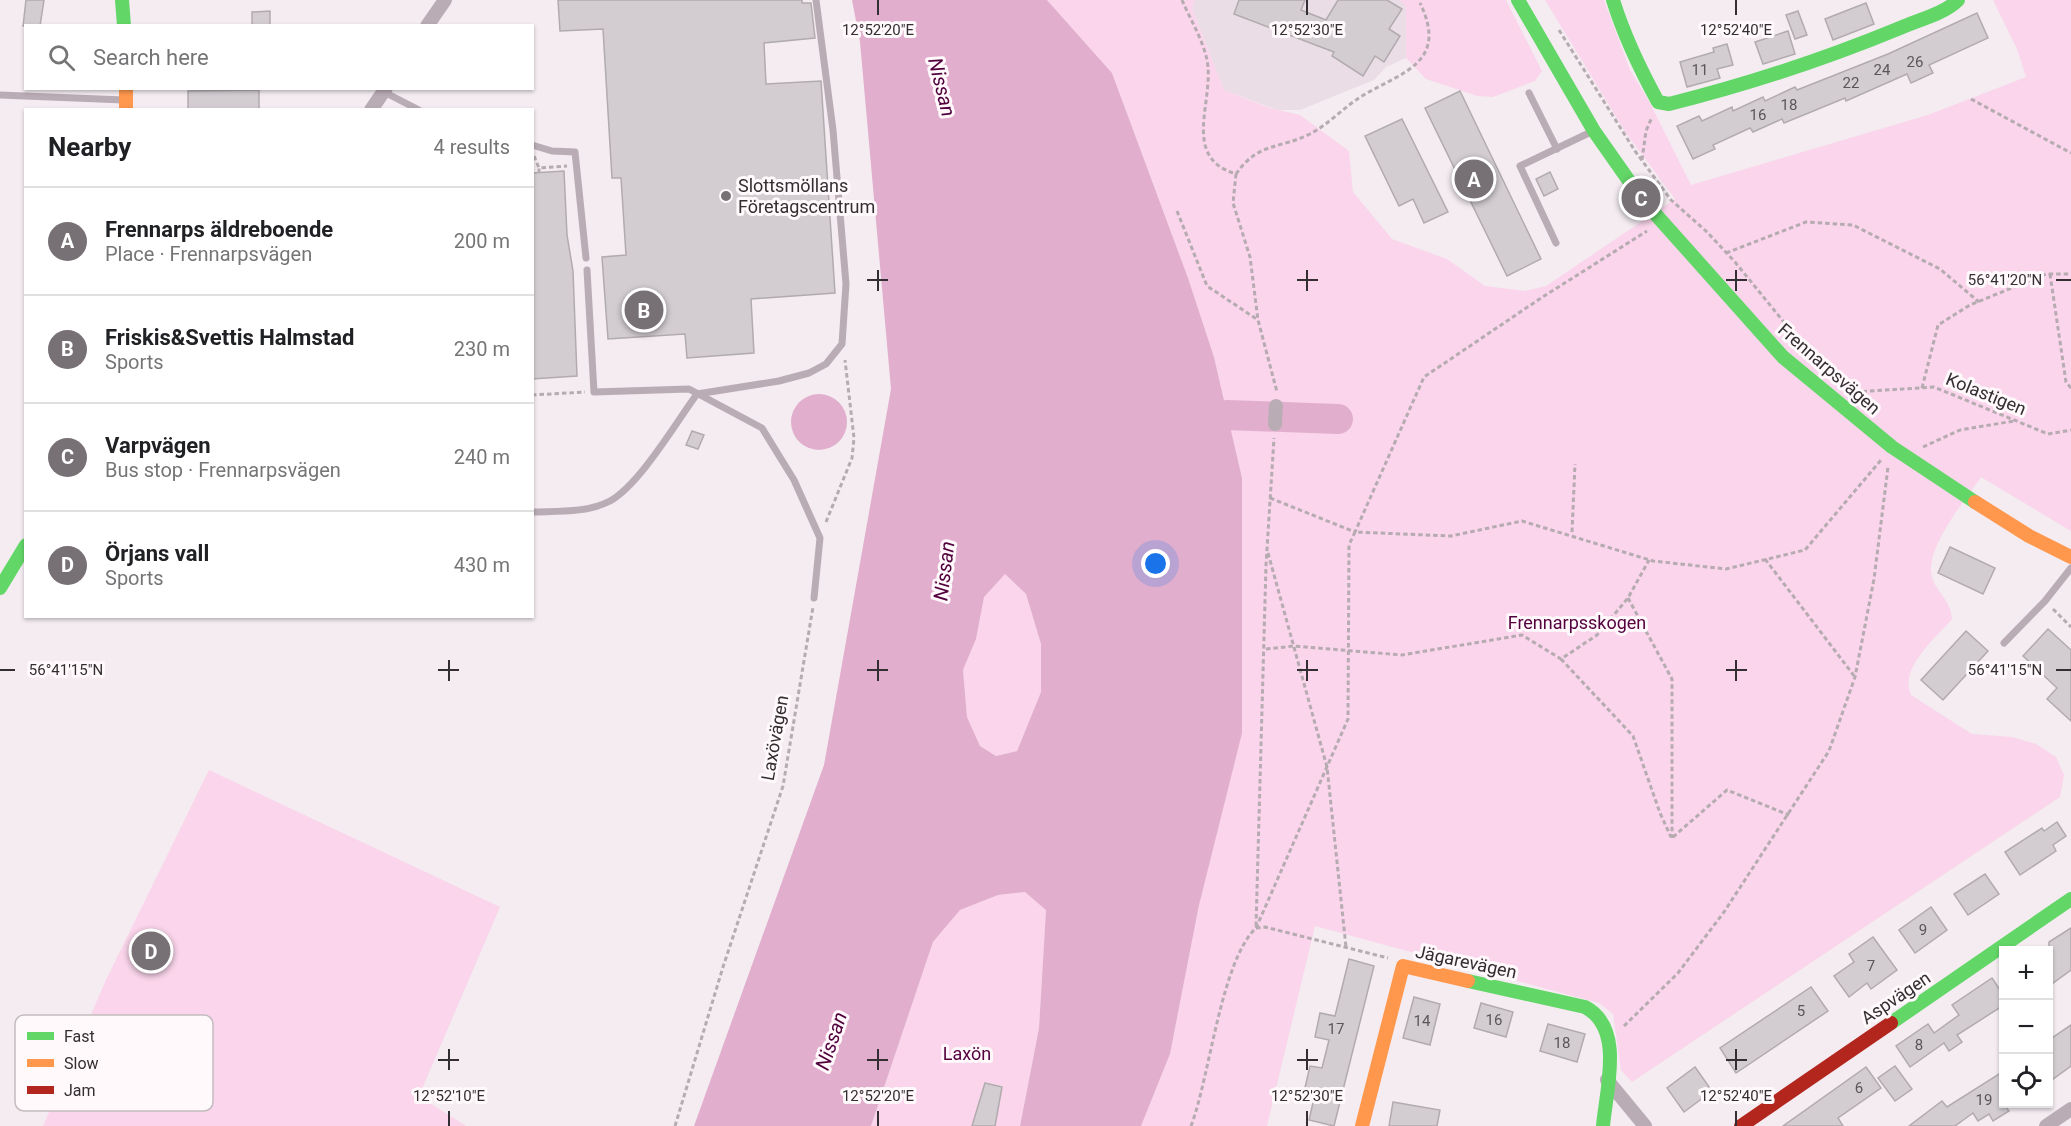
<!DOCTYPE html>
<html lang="en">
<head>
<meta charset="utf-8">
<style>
	:root { --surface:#fff; --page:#f6f6f6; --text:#202124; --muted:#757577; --line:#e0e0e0; --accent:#777074 }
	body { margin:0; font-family:Roboto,sans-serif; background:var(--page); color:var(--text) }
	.controls { position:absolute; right:18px; bottom:18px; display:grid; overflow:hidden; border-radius:0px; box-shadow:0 2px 4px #0004 }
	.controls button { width:54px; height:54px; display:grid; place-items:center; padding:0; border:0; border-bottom:2px solid var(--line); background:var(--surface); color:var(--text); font:30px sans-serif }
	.you { position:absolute; left:1156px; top:564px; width:21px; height:21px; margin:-15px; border:4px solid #fff; border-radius:50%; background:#1a73e8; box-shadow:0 0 0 9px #1a73e833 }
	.badge { display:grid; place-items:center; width:39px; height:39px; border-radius:50%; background:var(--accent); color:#fff; font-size:20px; font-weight:700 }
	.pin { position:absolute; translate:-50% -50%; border:3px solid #fff; box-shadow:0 2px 6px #0006 }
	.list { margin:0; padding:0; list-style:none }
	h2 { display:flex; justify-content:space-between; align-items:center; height:78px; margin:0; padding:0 24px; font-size:26px }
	h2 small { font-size:20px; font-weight:400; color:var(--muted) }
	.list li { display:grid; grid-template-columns:39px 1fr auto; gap:18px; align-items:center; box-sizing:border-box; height:108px; padding:0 24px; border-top:2px solid var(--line) }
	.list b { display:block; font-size:22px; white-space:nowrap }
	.list p { margin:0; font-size:20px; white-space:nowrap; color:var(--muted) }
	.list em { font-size:20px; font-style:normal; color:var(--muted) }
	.icon { flex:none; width:33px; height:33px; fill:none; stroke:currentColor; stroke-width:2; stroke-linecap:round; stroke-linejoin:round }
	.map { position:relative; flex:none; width:2071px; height:1126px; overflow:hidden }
	.search { position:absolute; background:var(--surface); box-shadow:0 2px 4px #0004; left:24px; top:24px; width:510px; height:66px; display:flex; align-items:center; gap:15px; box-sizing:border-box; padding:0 21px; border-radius:0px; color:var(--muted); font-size:22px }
	.panel { position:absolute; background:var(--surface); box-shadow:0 2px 4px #0004; left:24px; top:108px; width:510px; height:510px; border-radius:0px }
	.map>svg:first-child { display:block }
</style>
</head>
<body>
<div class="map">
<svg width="2071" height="1126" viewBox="0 0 2071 1126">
	<rect width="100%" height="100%" fill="#f4ecf1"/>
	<!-- built -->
	<path fill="#ebdde5" d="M1195,0H1400L1406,5V58L1386,67L1374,80L1300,110H1277L1224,90L1192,8Z"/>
	<!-- green -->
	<g fill="#fad5eb">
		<path d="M1047,0H1195L1192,8L1224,90L1270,108L1300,115L1349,151L1353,192L1392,239L1447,259L1485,286L1525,291L1546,286L1675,199L1626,133L1545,0H1604L1630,70L1650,103L1691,185L1928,115L2026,77L2017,49L1993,0H2071V531L1981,477C1966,499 1924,549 1932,577C1937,594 1950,598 1952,619C1935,639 1899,668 1911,695L1972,734L2012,737L2036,744L2056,757L2064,775L2060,797L1632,1082L1621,1070L1613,1014L1599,1003L1315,926L1267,1126H1141L1170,1054L1199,905L1242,478L1214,357L1188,278L1112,73Z"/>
		<path d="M1400,0H1506L1542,71L1535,81L1493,97L1477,96L1426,79L1406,58V6Z"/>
		<path d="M1005,574L1026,594L1041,644V692L1017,751L996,756L980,746L967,717L963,670L976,639L984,596Z"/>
		<path d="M209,770L500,907L419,1096L466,1126H43L105,982Z"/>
		<path d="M1025,892L1046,909L1039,1028L1020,1126H871L933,942L960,910L998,895Z"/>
	</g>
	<!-- water -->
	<g fill="#e1afcd" fill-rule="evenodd">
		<path d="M852,0H1047L1112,73L1188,278L1214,357L1242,478V733L1199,905L1170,1054L1141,1126H1020L1039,1028L1046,910L1025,892L998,895L960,910L933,942L871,1126H694L824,765L891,389L860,42ZM1005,574L1026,594L1041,644V692L1017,751L996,756L980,746L967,717L963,670L976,639L984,597Z"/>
		<circle cx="819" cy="422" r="28"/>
	</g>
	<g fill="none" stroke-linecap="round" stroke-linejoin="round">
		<!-- river -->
		<path stroke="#e1afcd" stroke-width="30" d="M1227,415L1338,419"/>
	</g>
	<!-- building -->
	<g fill="#d3cdd1" stroke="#b1abae" stroke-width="1.5">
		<path d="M26,0H44L40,26H23Z"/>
		<path d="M558,0H802V3H811L815,38L764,43L766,84L821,81L835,293L751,299L754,353L687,358L685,334L608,339L602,257L626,255L621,178H612L603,29L560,31Z"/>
		<path d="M1239,0H1305L1301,10L1326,20L1338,0H1387L1402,9L1389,29L1400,36L1384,62L1375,56L1363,76L1332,56L1334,52L1234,14Z"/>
		<path d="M1866,3L1874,24L1833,40L1825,19Z"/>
		<path d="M270,11V26H252V12Z"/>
		<path d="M1798,11L1807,35L1795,39L1786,15Z"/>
		<path d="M1977,13L1988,38L1929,65L1933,73L1911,83L1907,74L1846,101L1845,98L1784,123L1782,119L1753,132L1750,128L1713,145L1715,149L1693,159L1677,126L1699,116L1702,121L1732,107L1733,111L1763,97L1765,101L1795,87L1797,90L1888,54Z"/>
		<path d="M1788,31L1795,54L1763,64L1755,42Z"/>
		<path d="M1727,44L1733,65L1717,69L1720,78L1687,87L1680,62L1714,52L1713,48Z"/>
		<path d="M259,90V110H188V91Z"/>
		<path d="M1460,91L1541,259L1507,276L1425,108Z"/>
		<path d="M1402,119L1448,212L1424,223L1413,199L1399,206L1365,136Z"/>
		<path d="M564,171L567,235L573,271L577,376L532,379V173Z"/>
		<path d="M1550,172L1558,189L1544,196L1536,179Z"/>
		<path d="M692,431L704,435L698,449L686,445Z"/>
		<path d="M1950,547L1995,568L1983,594L1938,573Z"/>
		<path d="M2048,629L2071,650V721L2047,699L2057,688L2023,656Z"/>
		<path d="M1966,631L1988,651L1943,700L1921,680Z"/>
		<path d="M2057,822L2066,836L2053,845L2056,851L2020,875L2005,852L2042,828L2044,831Z"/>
		<path d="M1985,874L1999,894L1968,915L1954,894Z"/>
		<path d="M1931,907L1947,930L1915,953L1899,930Z"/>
		<path d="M2071,928V970L2049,986V942Z"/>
		<path d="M1873,937L1897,970L1871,989L1867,983L1849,997L1834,976L1854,962L1849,954Z"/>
		<path d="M1349,959L1374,966L1334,1126L1309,1120L1315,1094L1304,1092L1310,1066L1322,1068L1329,1040L1315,1037L1320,1013L1335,1016Z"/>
		<path d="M1992,978L2004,996V1005L1957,1035L1962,1042L1949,1051L1944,1043L1910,1067L1896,1046L1928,1024L1934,1033L1959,1015L1952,1005Z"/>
		<path d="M1811,987L1828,1011L1736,1073L1720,1048Z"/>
		<path d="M1414,997L1440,1004L1430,1045L1403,1038Z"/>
		<path d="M1481,1003L1513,1012L1506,1037L1474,1028Z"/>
		<path d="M1548,1024L1585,1034L1577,1062L1540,1051Z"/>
		<path d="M2071,1025V1066L2049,1082V1040Z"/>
		<path d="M1895,1066L1912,1089L1895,1101L1878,1078Z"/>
		<path d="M1695,1067L1712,1091L1684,1112L1667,1088Z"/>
		<path d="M1866,1067L1881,1088L1838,1118L1843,1126H1783Z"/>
		<path d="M1999,1074L2004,1082V1104L2009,1111L1993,1121L1989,1114L1978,1121L1973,1113L1955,1126H1909L1942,1101L1947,1107Z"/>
		<path d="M985,1083L1002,1087L995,1126H972Z"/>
		<path d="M1393,1102L1440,1110L1437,1126H1389Z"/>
	</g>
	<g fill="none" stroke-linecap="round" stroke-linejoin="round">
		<!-- path -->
		<g stroke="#b6abb1" stroke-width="3" stroke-dasharray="4.5 3" stroke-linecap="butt">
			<path d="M1182,0C1190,19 1203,40 1207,60C1215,101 1180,157 1236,174L1233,203L1250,257L1258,320L1277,392"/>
			<path d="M1559,30L1635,151L1671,200L1706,231L1735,262L1809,353"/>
			<path d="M1971,99L2071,153"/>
			<path d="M534,156L539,168"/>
			<path d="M1642,160L1646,131L1652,117"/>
			<path d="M539,173V168L567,166"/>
			<path d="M1236,174C1258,142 1280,149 1310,134C1329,124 1344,107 1362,96C1402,72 1449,63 1420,3"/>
			<path d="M1177,211L1207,286L1258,320"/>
			<path d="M1726,253L1806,222L1853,225L1940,269L1979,302"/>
			<path d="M2050,274L2066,382L2071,388"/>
			<path d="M1922,388L1938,325L1970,305L2046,274H2071"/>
			<path d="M1855,392L1934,387L2048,434L2071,430"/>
			<path d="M532,395L585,392"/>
			<path d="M1923,447L1960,430L2014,421"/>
			<path d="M1270,498L1355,532L1424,377L1541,298L1647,231"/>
			<path d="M826,522L852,458L854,438L845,360"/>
			<path d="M1572,532L1575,464"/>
			<path d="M1268,553L1327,767L1346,947"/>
			<path d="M1765,559L1855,677"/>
			<path d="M1628,598L1672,679V838"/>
			<path d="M2053,609L2071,627"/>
			<path d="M1266,649L1294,646L1402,655L1522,635L1561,659L1597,635L1628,598L1649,560"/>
			<path d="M1561,659L1633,736L1660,813L1671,837"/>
			<path d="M1673,837L1727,790L1789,815"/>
			<path d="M1256,926L1266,565L1274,438"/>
			<path d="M1256,928L1265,927L1388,958"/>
			<path d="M1624,1026L1678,973L1724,912L1829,751L1855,677L1874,579L1888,467"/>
			<path d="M675,1126L723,967L783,786L813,607"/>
			<path d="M1191,1126C1210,1076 1221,961 1256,928L1348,719L1349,545L1355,532L1451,536L1522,521L1653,561L1726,569L1805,550L1881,460"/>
		</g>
		<!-- lane -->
		<g stroke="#baacb5" stroke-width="7">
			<path d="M384,92L419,110"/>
			<path d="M1529,93L1557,149"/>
			<path d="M0,95L124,100"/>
			<path d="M532,145L552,151L575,152L586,258"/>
			<path d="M1556,243L1520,166L1593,131"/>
			<path d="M587,270L594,392L689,389L762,428L794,480L820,538L814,598"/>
			<path d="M532,512C557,511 587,513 610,501C640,484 675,424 697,394L779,381L809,373L826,364L842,344L846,284L833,130L816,0"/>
			<path d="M2004,643L2045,601L2071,568"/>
		</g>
		<!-- street -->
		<g stroke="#baacb5" stroke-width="14">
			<path d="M427,26L445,0"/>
			<path d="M371,110L386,88"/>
			<path d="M1275,424L1276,406"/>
			<path d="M1607,1080L1645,1126"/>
			<path d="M2046,1126L2071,1109"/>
		</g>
		<!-- fast -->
		<g stroke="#63d668" stroke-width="14">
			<path d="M122,0L124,26"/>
			<path d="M1518,0L1594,131L1641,198L1783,357L1892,447L1975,502"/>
			<path d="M1613,0C1624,36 1640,69 1658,102L1669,104C1749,84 1825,59 1900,28C1918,20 1944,14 1958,0"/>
			<path d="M0,588L26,545"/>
			<path d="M1468,981L1585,1007C1625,1028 1606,1090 1603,1126"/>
			<path d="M1891,1023L2071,899"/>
		</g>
		<!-- slow -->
		<g stroke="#ff974d" stroke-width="14">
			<path d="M126,88V110"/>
			<path d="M1975,502L2029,536L2071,557"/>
			<path d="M1362,1126L1403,966L1468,981"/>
		</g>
		<!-- jam -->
		<path stroke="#b3261e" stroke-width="14" d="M1741,1126L1891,1023"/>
	</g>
	<!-- ticks -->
	<path fill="none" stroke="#332e31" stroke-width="2" d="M878,0V15M1307,0V15M1736,0V15M878,270V291M1307,270V291M1736,270V291M867,280H888M1297,280H1318M1726,280H1747M2056,280H2071M449,660V681M878,660V681M1307,660V681M1736,660V681M0,670H15M438,670H459M867,670H888M1297,670H1318M1726,670H1747M2056,670H2071M449,1049V1070M878,1049V1070M1307,1049V1070M1736,1049V1070M438,1060H459M867,1060H888M1297,1060H1318M1726,1060H1747M449,1111V1126M878,1111V1126M1307,1111V1126M1736,1111V1126"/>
	<!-- markers -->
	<circle fill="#777074" stroke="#fff9fc" stroke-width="2" cx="726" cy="196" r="6"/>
	<g text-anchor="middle" stroke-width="6" stroke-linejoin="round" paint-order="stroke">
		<!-- number labels -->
		<g font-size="15" fill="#5b5659">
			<text x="1915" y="67">26</text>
			<text x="1700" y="75">11</text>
			<text x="1882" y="75">24</text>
			<text x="1851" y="88">22</text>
			<text x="1789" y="110">18</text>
			<text x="1758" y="120">16</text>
			<text x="1923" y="935">9</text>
			<text x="1871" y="971">7</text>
			<text x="1801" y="1016">5</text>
			<text x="1494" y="1025">16</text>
			<text x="1422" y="1026">14</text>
			<text x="1336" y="1034">17</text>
			<text x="1562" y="1048">18</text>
			<text x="1919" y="1050">8</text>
			<text x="1859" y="1093">6</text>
			<text x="1984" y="1105">19</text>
		</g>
		<!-- poi labels -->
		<g font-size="18" fill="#332e31" stroke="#fff9fc" text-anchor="start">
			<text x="738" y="192">Slottsmöllans<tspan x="738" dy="21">Företagscentrum</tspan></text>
		</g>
		<!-- street labels -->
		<g font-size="18" fill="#332e31" stroke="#fff9fc">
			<text transform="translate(1829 369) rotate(41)" y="6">Frennarpsvägen</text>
			<text transform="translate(1986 394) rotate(22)" y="6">Kolastigen</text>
			<text transform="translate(775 738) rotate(-80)" y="6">Laxövägen</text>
			<text transform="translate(1466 962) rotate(12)" y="6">Jägarevägen</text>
			<text transform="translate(1896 998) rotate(-34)" y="6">Aspvägen</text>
		</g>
		<!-- park labels -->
		<g font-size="18" fill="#54013e" stroke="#fff9fc">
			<text x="1577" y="629">Frennarpsskogen</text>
			<text x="967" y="1060">Laxön</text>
		</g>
		<!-- water labels -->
		<g font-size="20" font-style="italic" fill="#52003c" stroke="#fff9fc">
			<text transform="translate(942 87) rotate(76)" y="7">Nissan</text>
			<text transform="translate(944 571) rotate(-83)" y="7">Nissan</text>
			<text transform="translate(831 1041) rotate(-71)" y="7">Nissan</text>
		</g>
	</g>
	<!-- legend -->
	<rect x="15" y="1015" width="198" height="96" rx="9" fill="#fff9fc" stroke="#c2bcbf" stroke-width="1.5"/>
	<rect x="27" y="1032" width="27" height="8" fill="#63d668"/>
	<rect x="27" y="1059" width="27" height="8" fill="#ff974d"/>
	<rect x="27" y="1086" width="27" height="8" fill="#b3261e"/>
	<g font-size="16" fill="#332e31">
		<text x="64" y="1042">Fast</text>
		<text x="64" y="1069">Slow</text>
		<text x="64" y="1096">Jam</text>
	</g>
	<g font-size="15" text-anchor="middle" fill="#332e31" stroke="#fff9fc" stroke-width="6" stroke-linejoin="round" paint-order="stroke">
		<text x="878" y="35">12°52'20"E</text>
		<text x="1307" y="35">12°52'30"E</text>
		<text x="1736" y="35">12°52'40"E</text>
		<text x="2005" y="285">56°41'20"N</text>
		<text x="66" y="675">56°41'15"N</text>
		<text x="2005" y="675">56°41'15"N</text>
		<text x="449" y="1101">12°52'10"E</text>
		<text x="878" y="1101">12°52'20"E</text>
		<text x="1307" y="1101">12°52'30"E</text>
		<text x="1736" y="1101">12°52'40"E</text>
	</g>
</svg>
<div class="controls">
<button>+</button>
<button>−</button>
<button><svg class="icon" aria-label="locate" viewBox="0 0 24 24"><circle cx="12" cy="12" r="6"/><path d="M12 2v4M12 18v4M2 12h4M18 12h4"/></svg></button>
</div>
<div class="you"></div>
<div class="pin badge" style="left:1474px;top:179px">A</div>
<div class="pin badge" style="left:644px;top:310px">B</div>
<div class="pin badge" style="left:1641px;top:198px">C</div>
<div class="pin badge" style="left:151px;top:951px">D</div>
<div class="search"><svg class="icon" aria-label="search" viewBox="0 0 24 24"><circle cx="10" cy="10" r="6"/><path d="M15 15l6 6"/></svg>Search here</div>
<section class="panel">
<h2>Nearby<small>4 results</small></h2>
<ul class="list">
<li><span class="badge">A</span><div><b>Frennarps äldreboende</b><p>Place · Frennarpsvägen</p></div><em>200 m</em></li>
<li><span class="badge">B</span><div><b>Friskis&amp;Svettis Halmstad</b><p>Sports</p></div><em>230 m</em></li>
<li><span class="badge">C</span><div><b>Varpvägen</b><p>Bus stop · Frennarpsvägen</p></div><em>240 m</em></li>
<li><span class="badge">D</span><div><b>Örjans vall</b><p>Sports</p></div><em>430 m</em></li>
</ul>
</section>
</div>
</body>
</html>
